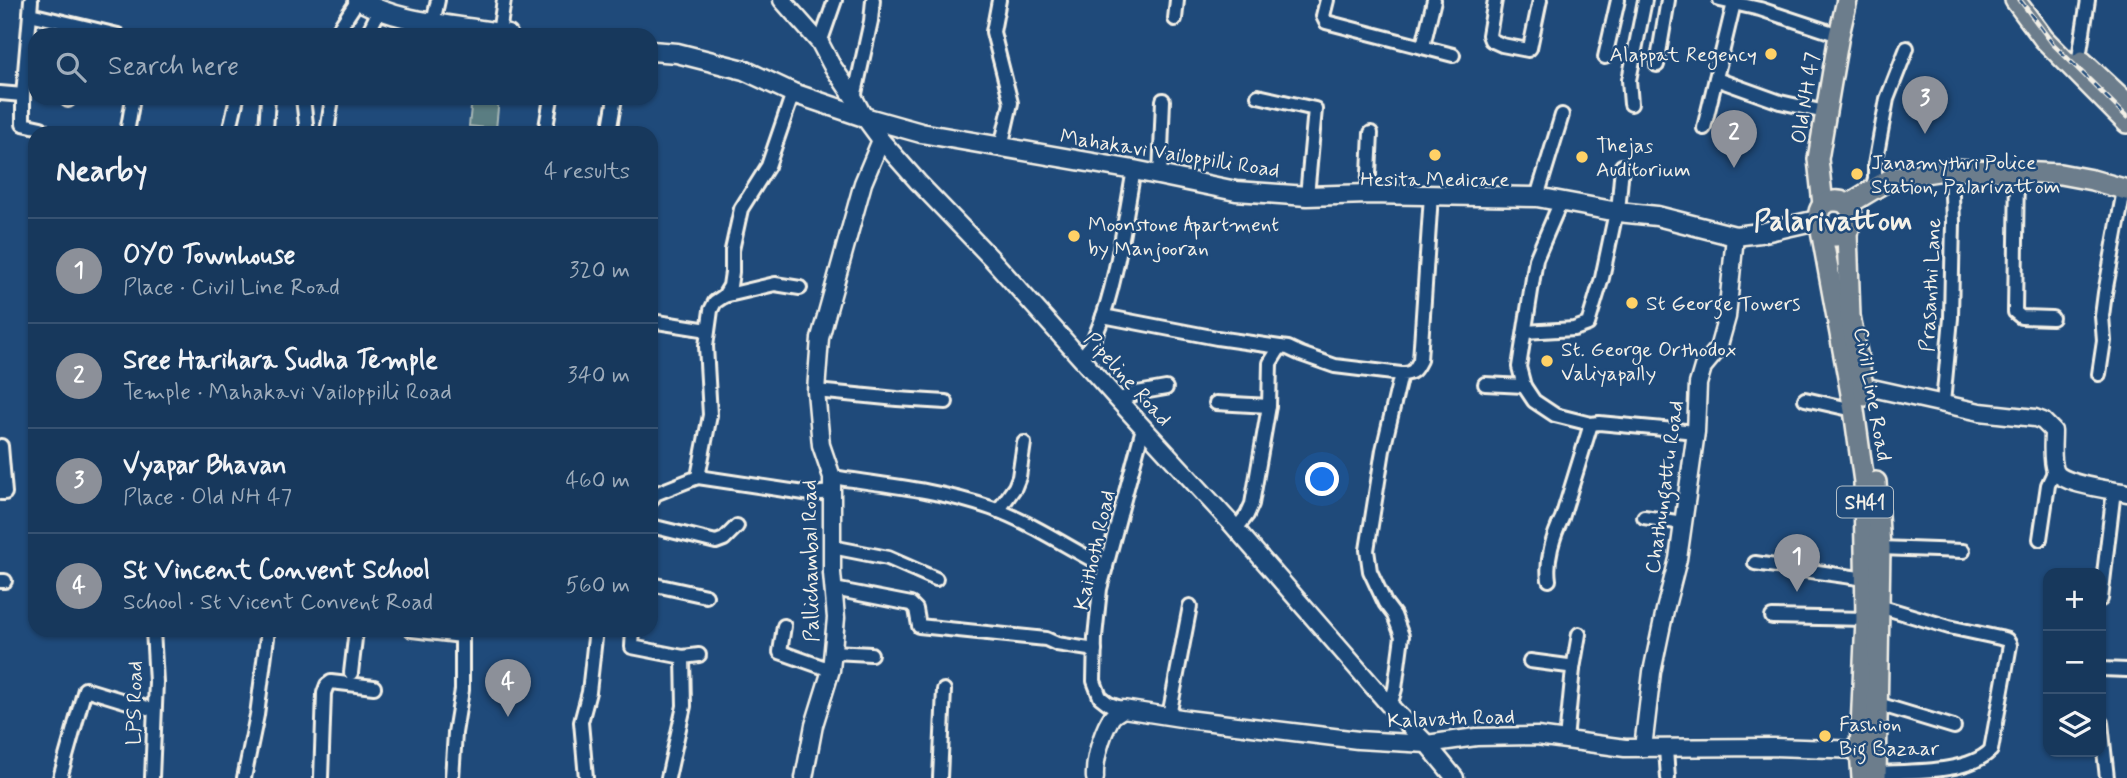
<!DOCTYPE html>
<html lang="en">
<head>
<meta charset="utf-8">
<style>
	:root { --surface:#17385c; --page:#203f62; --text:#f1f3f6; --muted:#9eacbb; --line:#365272; --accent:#8c9099 }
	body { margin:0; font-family:Mynerve,sans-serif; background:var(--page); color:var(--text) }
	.controls { position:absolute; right:21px; bottom:21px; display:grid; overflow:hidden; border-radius:14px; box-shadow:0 2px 5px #0004 }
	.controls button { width:63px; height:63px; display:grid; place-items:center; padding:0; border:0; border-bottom:2px solid var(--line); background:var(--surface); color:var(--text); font:35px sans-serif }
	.you { position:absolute; left:1323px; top:480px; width:24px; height:24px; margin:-18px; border:5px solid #fff; border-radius:50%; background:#1a73e8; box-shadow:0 0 0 10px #1a73e833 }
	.badge { display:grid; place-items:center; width:46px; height:46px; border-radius:50%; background:var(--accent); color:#fff; font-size:23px; font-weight:700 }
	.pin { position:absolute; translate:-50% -58px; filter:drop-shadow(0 2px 4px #0008) }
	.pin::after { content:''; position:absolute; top:37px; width:24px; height:21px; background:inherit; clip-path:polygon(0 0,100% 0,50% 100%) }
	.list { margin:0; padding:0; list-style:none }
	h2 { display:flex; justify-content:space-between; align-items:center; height:91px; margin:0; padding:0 28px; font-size:30px }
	h2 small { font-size:23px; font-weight:400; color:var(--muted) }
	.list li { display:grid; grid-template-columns:46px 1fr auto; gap:21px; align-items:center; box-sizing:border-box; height:105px; padding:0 28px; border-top:2px solid var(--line) }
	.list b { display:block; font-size:26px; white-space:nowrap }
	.list p { margin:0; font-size:23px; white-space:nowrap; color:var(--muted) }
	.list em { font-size:23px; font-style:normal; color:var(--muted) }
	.icon { flex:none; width:38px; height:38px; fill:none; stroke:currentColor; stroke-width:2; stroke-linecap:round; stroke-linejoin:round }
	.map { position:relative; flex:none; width:2127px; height:778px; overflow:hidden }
	.search { position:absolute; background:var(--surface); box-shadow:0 2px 5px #0004; left:28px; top:28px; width:630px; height:77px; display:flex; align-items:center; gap:18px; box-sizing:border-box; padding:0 24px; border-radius:21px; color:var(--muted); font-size:26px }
	.panel { position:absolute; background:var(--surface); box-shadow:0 2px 5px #0004; left:28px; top:126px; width:630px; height:511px; border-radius:21px }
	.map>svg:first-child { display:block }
</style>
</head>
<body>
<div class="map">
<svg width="2127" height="778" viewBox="0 0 2127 778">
	<rect width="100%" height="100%" fill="#1f4a7a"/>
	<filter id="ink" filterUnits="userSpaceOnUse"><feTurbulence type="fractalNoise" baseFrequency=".0143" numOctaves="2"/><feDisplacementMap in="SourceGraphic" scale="14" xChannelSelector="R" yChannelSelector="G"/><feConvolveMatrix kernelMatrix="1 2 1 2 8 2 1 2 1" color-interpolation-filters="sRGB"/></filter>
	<g filter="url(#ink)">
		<!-- green -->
		<path fill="#5a7d82" stroke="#a7b7b5" stroke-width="2" d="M472,98H499L496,129L469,126Z"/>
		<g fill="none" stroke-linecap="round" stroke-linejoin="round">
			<defs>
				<g id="minor">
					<path d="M31,0L30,14L118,35"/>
					<path d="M999,0L993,32L1011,103L1001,147"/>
					<path d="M1327,0L1323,16L1326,22L1453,55"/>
					<path d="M1495,0L1489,35L1491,40L1502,45L1528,50L1530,48L1540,0"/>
					<path d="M1720,0L1760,9L1839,35"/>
					<path d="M1175,19L1177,0"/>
					<path d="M433,23L438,0"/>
					<path d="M499,33L504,0"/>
					<path d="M335,35L358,0"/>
					<path d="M367,35L379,11"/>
					<path d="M820,43L835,0"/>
					<path d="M1423,46L1434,0"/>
					<path d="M1605,57L1618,0"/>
					<path d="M2079,58L2088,0"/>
					<path d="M1657,65L1668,0"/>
					<path d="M1716,79L1780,102L1825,112"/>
					<path d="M0,93L23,95L30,14"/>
					<path d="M23,95V124L41,128L43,133"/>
					<path d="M1258,96L1315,109L1307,196"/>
					<path d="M303,98L307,133"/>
					<path d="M854,98L871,21L873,0"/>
					<path d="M68,100V98"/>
					<path d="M1631,104L1629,80L1645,0"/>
					<path d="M1704,128L1734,3"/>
					<path d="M266,130L268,98"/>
					<path d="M127,133L133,98"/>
					<path d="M229,133L237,98"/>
					<path d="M327,133L332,98"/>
					<path d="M545,133L551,98"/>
					<path d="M609,133L615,98"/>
					<path d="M2017,171L2015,312L2021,317L2052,318"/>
					<path d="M1160,176L1163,100"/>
					<path d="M1871,191L1875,179V165L1887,99L1907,48"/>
					<path d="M1368,194L1371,133"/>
					<path d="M1537,197L1562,115"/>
					<path d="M1561,201L1536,259L1519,367L1524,386L1534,401L1555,415L1591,424L1599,423L1696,432"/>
					<path d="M1618,212L1622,166"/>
					<path d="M724,296L775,284L800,288"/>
					<path d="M1103,316L1217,338L1280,347"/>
					<path d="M651,321L708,330"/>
					<path d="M1525,332L1574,329L1588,324L1602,278L1616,212"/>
					<path d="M1080,359C1112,327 1125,216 1134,170"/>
					<path d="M2099,374L2104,341L2102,316L2105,293L2124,190"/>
					<path d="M1485,384L1524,386"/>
					<path d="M816,391L897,399L946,402"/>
					<path d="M1805,399L1854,410"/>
					<path d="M1118,400L1137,393L1166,388"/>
					<path d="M1216,403L1269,406L1270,363L1280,347L1288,348L1301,354L1335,366L1401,374"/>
					<path d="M1943,403L1951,318L1953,222L1951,169"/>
					<path d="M698,477L811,494L832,492"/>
					<path d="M832,477C885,485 940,490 991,508C1031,522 1068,548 1106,567"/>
					<path d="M0,493H5L1,446"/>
					<path d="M651,501L655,494L698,477L710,415L706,346L711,310L715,302L724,296L730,286L732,272V250L741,209L768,166L793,93"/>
					<path d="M998,511L1015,487L1019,477L1024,443"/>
					<path d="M1644,517L1683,523"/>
					<path d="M651,526L716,542L724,539L737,526"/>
					<path d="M1236,529L1247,515L1252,504L1269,406"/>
					<path d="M2040,539L2048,485L2055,470"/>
					<path d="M832,547L888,558L936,579"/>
					<path d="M1880,548L1963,551"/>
					<path d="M1755,563L1866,579"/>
					<path d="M1549,580C1546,560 1553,536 1562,518L1591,424"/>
					<path d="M0,581H5"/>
					<path d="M651,584L706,596"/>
					<path d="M834,589L911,604L916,609L919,626L1046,639L1057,644L1095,650"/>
					<path d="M2101,599L2114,490"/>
					<path d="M1772,617L1866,619"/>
					<path d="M784,626L780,652L831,670"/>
					<path d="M412,630L462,636"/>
					<path d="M633,630L632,647L683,657L684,706L668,778"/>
					<path d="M833,652L871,654"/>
					<path d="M683,657L699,655"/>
					<path d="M1530,661L1568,666L1573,669L1566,740"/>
					<path d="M1573,669L1579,634"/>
					<path d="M2101,669L2127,670"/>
					<path d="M351,673L356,630"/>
					<path d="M1878,704L1954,727"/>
					<path d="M1390,706L1395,689L1402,636L1394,615L1385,603L1370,571L1367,550L1383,450L1401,374C1413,374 1415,370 1420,360L1431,195"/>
					<path d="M1123,709L1109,704L1100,697L1094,681L1095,637L1100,589L1143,428"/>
					<path d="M1169,716L1190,606"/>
					<path d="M2101,723L2107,778"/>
					<path d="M1666,749L1668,778"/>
					<path d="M1876,773C1909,771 1968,774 1991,750L2010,645L2007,640L2000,638L1949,627L1879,606"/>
					<path d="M60,778L85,689L154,710"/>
					<path d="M152,778L156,682L153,630"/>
					<path d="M244,778L257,715L268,630"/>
					<path d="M321,778L324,693L327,685L331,682L374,687"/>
					<path d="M452,778L455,733L462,690V630"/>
					<path d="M586,778L581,722L589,692L595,638"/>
					<path d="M940,778L944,690"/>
				</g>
				<g id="tertiary">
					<path d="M782,0L820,43L831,64L854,98L864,117L881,140L918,182L991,258L1118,400L1229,521L1390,706L1427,744L1455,778"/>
					<path d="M1863,386L1980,412L2035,418L2043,421L2053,431C2053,443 2051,459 2055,470C2059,484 2112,490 2127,493"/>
					<path d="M1643,748L1652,672L1665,610L1678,559L1696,432L1698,384L1703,367L1718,349L1727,317L1735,236"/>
					<path d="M804,778L814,725L831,670L836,618L832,573V477L821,445L816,391L820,338L863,183L881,140"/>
					<path d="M1095,778C1094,761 1101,736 1110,720C1112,715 1118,712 1123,709L1187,719L1358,740L1427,744L1476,737L1537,736L1625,748L1774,747L1860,750"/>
				</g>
				<g id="secondary">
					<path d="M358,0C407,26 455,23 508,35"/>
					<path d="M651,51L677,53L744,70L793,93L864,117L921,133L1134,170L1236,191L1307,196L1368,194L1537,197L1618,212L1657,216L1735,236L1760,233L1817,220"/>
				</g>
				<g id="primary">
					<path d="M2015,0L2044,39L2127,123"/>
					<path d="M2082,61L2127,103"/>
					<path d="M1823,205L1818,159L1839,35L1847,0"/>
					<path d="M1847,205L1892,178L1951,169L2060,174L2092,180L2127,190"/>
					<path d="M1821,230C1854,254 1864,198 1834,201C1817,202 1816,217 1821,230L1854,410L1864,482L1866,619L1860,750L1862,778"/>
					<path d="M1847,232L1850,316L1865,396"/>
					<path d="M1876,778L1880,548L1876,482"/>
				</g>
			</defs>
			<!-- minor casing -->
			<use href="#minor" stroke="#f4f1e8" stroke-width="18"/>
			<!-- tertiary casing -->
			<use href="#tertiary" stroke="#f4f1e8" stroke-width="21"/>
			<!-- secondary casing -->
			<use href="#secondary" stroke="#f4f1e8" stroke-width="23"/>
			<!-- primary casing -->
			<use href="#primary" stroke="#f4f1e8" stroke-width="24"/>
			<!-- minor -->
			<use href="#minor" stroke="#1f4a7a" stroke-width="12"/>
			<!-- tertiary -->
			<use href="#tertiary" stroke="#1f4a7a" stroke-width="16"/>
			<!-- secondary -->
			<use href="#secondary" stroke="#1f4a7a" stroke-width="18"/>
			<!-- primary -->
			<use href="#primary" stroke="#6c7d8c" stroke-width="19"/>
			<defs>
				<path id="rail" d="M2020,0L2053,44L2127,117"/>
			</defs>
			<!-- rail casing -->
			<use href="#rail" stroke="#f4f1e8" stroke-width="5"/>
			<!-- rail -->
			<use href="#rail" stroke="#1f4a7a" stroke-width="2.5" stroke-dasharray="8" stroke-linecap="butt"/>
		</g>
	</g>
	<!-- markers -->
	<g fill="#ffd166" stroke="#1f4a7a" stroke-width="2.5">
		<circle cx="1771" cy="54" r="7"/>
		<circle cx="1435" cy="155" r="7"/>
		<circle cx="1582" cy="157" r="7"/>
		<circle cx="1857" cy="174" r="7"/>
		<circle cx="1074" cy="236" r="7"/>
		<circle cx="1632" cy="303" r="7"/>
		<circle cx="1547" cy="361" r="7"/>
		<circle cx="1825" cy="736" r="7"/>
	</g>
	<g text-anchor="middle" stroke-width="5" stroke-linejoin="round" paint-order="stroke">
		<!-- shield labels -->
		<rect fill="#1f4a7a" stroke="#b4bfc7" stroke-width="2" x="1837" y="486.5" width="56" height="31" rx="5"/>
		<g font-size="19" font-weight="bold" fill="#f4f1e8">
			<text x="1865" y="509">SH41</text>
		</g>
		<!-- poi labels -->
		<g font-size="21" fill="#f4f1e8" stroke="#1f4a7a" text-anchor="start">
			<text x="1757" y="61" text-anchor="end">Alappat Regency</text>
			<text x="1596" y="152">Thejas<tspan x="1596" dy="24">Auditorium</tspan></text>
			<text x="1871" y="169">Janamythri Police<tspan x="1871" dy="24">Station, Palarivattom</tspan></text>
			<text x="1435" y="186" text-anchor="middle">Hesita Medicare</text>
			<text x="1088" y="231">Moonstone Apartment<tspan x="1088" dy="24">by Manjooran</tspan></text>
			<text x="1646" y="310">St George Towers</text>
			<text x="1561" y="356">St. George Orthodox<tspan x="1561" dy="24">Valiyapally</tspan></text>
			<text x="1839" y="731">Fashion<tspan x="1839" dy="24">Big Bazaar</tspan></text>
		</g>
		<!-- street labels -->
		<g font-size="21" fill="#f4f1e8" stroke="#1f4a7a">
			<text transform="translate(1805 98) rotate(-81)" y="7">Old NH 47</text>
			<text transform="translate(1170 153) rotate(9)" y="7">Mahakavi Vailoppilli Road</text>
			<text transform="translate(1930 285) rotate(-87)" y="7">Prasanthi Lane</text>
			<text transform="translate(1128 379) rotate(48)" y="7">Pipeline Road</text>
			<text transform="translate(1873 394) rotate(80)" y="7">Civil Line Road</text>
			<text transform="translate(1664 487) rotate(-82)" y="7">Chathungattu Road</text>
			<text transform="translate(1094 550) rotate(-77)" y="7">Kaithoth Road</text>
			<text transform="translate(810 561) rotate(-91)" y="7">Pallichambal Road</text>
			<text transform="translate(134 703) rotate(-89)" y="7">LPS Road</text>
			<text transform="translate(1451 718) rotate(-2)" y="7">Kalavath Road</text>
		</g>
		<!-- district labels -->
		<g font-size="28" font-weight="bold" fill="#f4f1e8" stroke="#1f4a7a">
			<text x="1833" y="230">Palarivattom</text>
		</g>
	</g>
</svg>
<div class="controls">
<button>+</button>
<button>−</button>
<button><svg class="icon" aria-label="layers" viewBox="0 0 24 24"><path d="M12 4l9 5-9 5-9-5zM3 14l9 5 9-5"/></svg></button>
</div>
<div class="you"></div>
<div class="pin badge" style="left:1797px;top:592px">1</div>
<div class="pin badge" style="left:1734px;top:168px">2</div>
<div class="pin badge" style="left:1925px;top:134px">3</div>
<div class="pin badge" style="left:508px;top:717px">4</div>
<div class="search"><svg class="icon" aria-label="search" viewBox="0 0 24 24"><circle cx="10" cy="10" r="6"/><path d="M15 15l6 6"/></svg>Search here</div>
<section class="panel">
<h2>Nearby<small>4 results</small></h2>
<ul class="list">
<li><span class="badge">1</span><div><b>OYO Townhouse</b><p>Place · Civil Line Road</p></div><em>320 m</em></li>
<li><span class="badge">2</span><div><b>Sree Harihara Sudha Temple</b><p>Temple · Mahakavi Vailoppilli Road</p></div><em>340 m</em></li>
<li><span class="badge">3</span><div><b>Vyapar Bhavan</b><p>Place · Old NH 47</p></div><em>460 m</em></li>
<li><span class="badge">4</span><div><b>St Vincent Convent School</b><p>School · St Vicent Convent Road</p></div><em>560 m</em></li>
</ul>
</section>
</div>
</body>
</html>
